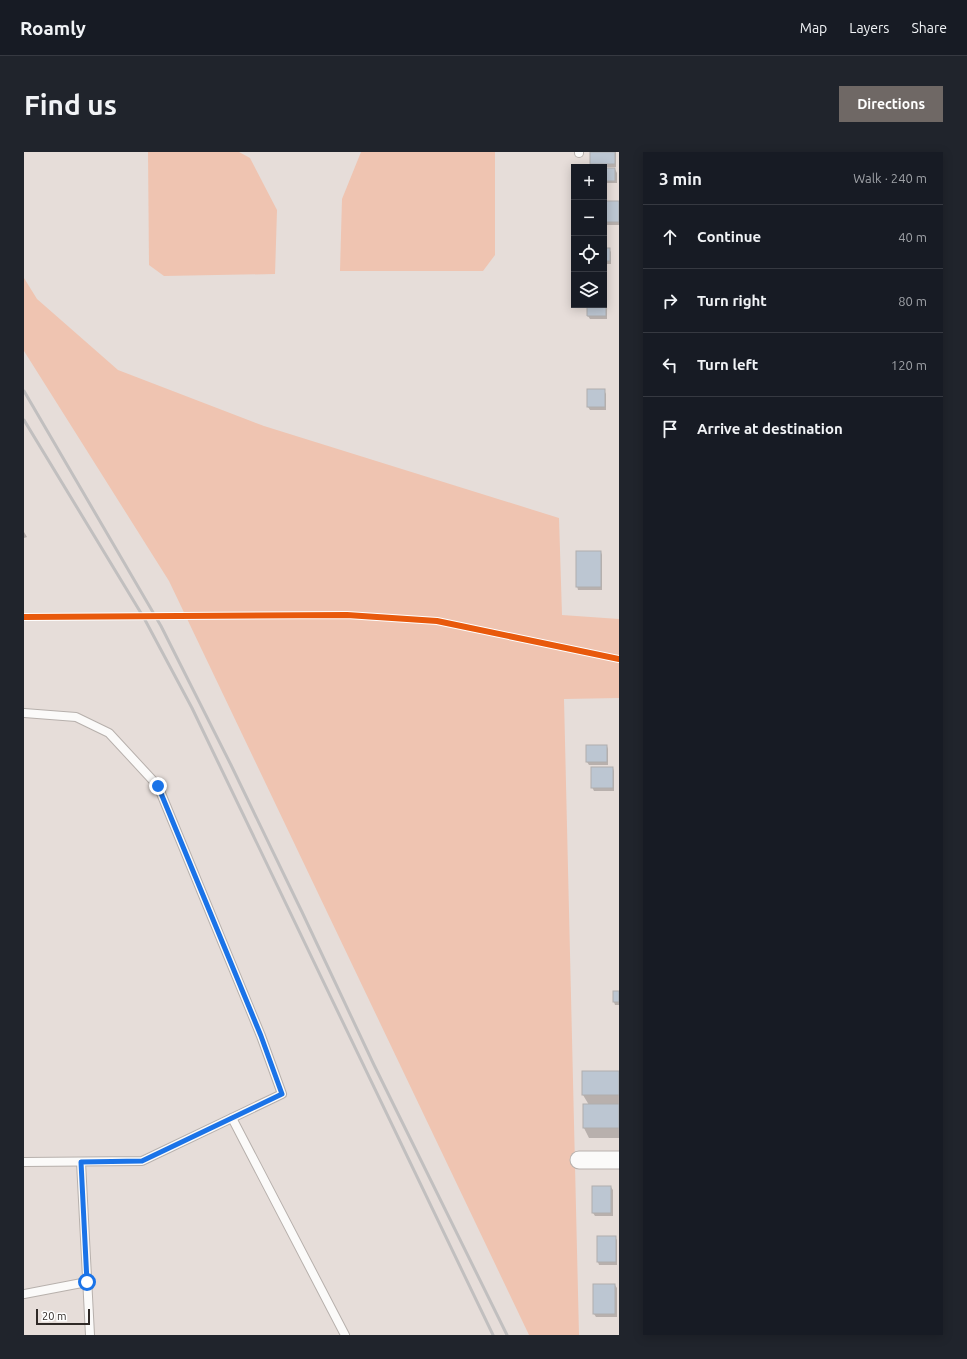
<!DOCTYPE html>
<html lang="en">
<head>
<meta charset="utf-8">
<style>
	:root { --surface:#171b24; --page:#20242c; --text:#f1f3f6; --muted:#9ea1a6; --line:#363941; --accent:#6f6865 }
	body { margin:0; font-family:Ubuntu,sans-serif; background:var(--page); color:var(--text) }
	.controls { position:absolute; right:12px; top:12px; display:grid; overflow:hidden; border-radius:0px; box-shadow:0 2px 10px #0003 }
	.controls button { width:36px; height:36px; display:grid; place-items:center; padding:0; border:0; border-bottom:1px solid var(--line); background:var(--surface); color:var(--text); font:20px sans-serif }
	.scale { position:absolute; left:12px; bottom:10px; width:54px; box-sizing:border-box; padding-left:4px; border:2px solid #2f2926; border-top:0; font-size:11px; line-height:14px; white-space:nowrap; color:#2f2926; -webkit-text-stroke:3px #fff; paint-order:stroke }
	.stop { position:absolute; width:12px; height:12px; margin:-9px; border:3px solid #1a73e8; border-radius:50%; background:#fff }
	.stop.end { background:#1a73e8; border-color:#fff; box-shadow:0 1px 4px #0008 }
	.list { margin:0; padding:0; list-style:none }
	h2 { display:flex; justify-content:space-between; align-items:center; height:52px; margin:0; padding:0 16px; font-size:17px }
	h2 small { font-size:13px; font-weight:400; color:var(--muted) }
	.list li { display:grid; grid-template-columns:26px 1fr auto; gap:12px; align-items:center; box-sizing:border-box; height:64px; padding:0 16px; border-top:1px solid var(--line) }
	.list b { display:block; font-size:15px; white-space:nowrap }
	.list em { font-size:13px; font-style:normal; color:var(--muted) }
	.icon { flex:none; width:22px; height:22px; fill:none; stroke:currentColor; stroke-width:2; stroke-linecap:round; stroke-linejoin:round }
	.map { position:relative; flex:none; width:595px; height:1183px; overflow:hidden; border-radius:0px }
	header { display:flex; align-items:center; gap:24px; box-sizing:border-box; height:56px; padding:0 20px; background:var(--surface); border-bottom:1px solid var(--line) }
	header strong { font-size:19px }
	nav { display:flex; gap:22px; margin-inline-start:auto; font-size:14px }
	.intro { display:flex; align-items:center; justify-content:space-between; box-sizing:border-box; height:96px; padding:0 24px }
	h1 { margin:0; font-size:28px }
	.button { padding:10px 18px; border-radius:0px; background:var(--accent); color:#fff; font-size:14px; font-weight:700 }
	main { display:flex; gap:24px; padding:0 24px }
	aside { flex:1; background:var(--surface); border-radius:0px; box-shadow:0 2px 10px #0003 }
	.map>svg:first-child { display:block }
</style>
</head>
<body>
<header>
<strong>Roamly</strong>
<nav><a>Map</a><a>Layers</a><a>Share</a></nav>
</header>
<div class="intro"><h1>Find us</h1><a class="button">Directions</a></div>
<main>
<div class="map">
<svg width="595" height="1183" viewBox="0 0 595 1183">
	<rect width="100%" height="100%" fill="#e6ddd9"/>
	<!-- green -->
	<g fill="#efc4b1">
		<path d="M124,0H215L226,6L253,58L251,122L140,124L125,113Z"/>
		<path d="M337,0H471V103L459,119H316L318,47Z"/>
		<path d="M0,126L13,147L94,218L240,274L535,366L538,463L595,467V546L540,547L555,1183H505L145,429L0,199Z"/>
	</g>
	<!-- shadow -->
	<g fill="#0003">
		<path d="M567,0H592V15H569L567,11Z"/>
		<path d="M580,17H591L593,21V31H580Z"/>
		<rect x="580" y="50" width="15" height="23"/>
		<path d="M580,97H585L587,100V112H580Z"/>
		<path d="M580,148L583,151V167H566L564,164V153H580Z"/>
		<path d="M580,238L582,242V258H566L564,255Z"/>
		<path d="M0,380L3,385L0,386Z"/>
		<path d="M577,400L578,403V438H554L553,434Z"/>
		<path d="M583,594L584,597V613H565L563,610Z"/>
		<path d="M589,616L590,619V639H570L568,635Z"/>
		<path d="M595,840V853H591L590,850Z"/>
		<path d="M559,920H595V986H565L560,976L565,953L559,943Z"/>
		<path d="M587,1035L589,1038V1064H571L569,1061Z"/>
		<path d="M591,1085L593,1088V1113H575L574,1110Z"/>
		<path d="M591,1133L593,1136V1165H572L570,1162Z"/>
	</g>
	<!-- building -->
	<g fill="#bcc6d2" stroke="#b0aeae">
		<rect x="566" y="0" width="25" height="12"/>
		<rect x="580" y="16" width="11" height="13"/>
		<rect x="580" y="49" width="15" height="21"/>
		<rect x="580" y="96" width="6" height="13"/>
		<path d="M580,147H582V164H563V153H580Z"/>
		<rect x="563" y="237" width="18" height="18"/>
		<rect x="552" y="399" width="25" height="36"/>
		<rect x="562" y="593" width="21" height="17"/>
		<rect x="567" y="615" width="22" height="21"/>
		<rect x="589" y="839" width="6" height="11"/>
		<rect x="558" y="919" width="37" height="24"/>
		<rect x="559" y="952" width="36" height="24"/>
		<rect x="568" y="1034" width="19" height="27"/>
		<rect x="573" y="1084" width="19" height="26"/>
		<rect x="569" y="1132" width="22" height="30"/>
	</g>
	<g fill="none" stroke-linecap="round" stroke-linejoin="round">
		<defs>
			<g id="service">
				<path d="M555,1V0"/>
				<path d="M0,561L52,565L85,581L134,634L237,884L258,942L118,1009L0,1010"/>
				<path d="M208,966L321,1183"/>
				<path d="M57,1010L66,1183"/>
				<path d="M0,1142L63,1130"/>
			</g>
			<path id="minor" d="M555,1008H595"/>
		</defs>
		<!-- service casing -->
		<use href="#service" stroke="#b7b0ac" stroke-width="10"/>
		<!-- minor casing -->
		<use href="#minor" stroke="#b7b0ac" stroke-width="19"/>
		<!-- service -->
		<use href="#service" stroke="#fbfaf9" stroke-width="8"/>
		<!-- minor -->
		<use href="#minor" stroke="#fbfaf9" stroke-width="17"/>
		<!-- rail -->
		<g stroke="#c1bfbf" stroke-width="3">
			<path d="M0,239L137,474L207,613L278,760L350,913L483,1183"/>
			<path d="M0,268L120,466L168,556L469,1183"/>
		</g>
		<defs>
			<path id="cycleway" d="M0,465L323,463L413,469L595,507"/>
		</defs>
		<!-- cycleway casing -->
		<use href="#cycleway" stroke="#fff" stroke-width="8"/>
		<!-- cycleway -->
		<use href="#cycleway" stroke="#e8590c" stroke-width="6"/>
	</g>
	<g fill="none" stroke-linecap="round" stroke-linejoin="round">
		<!-- route -->
		<path stroke="#1a73e8" stroke-width="5" d="M63,1130L57,1010L118,1009L258,942L237,884L134,634"/>
	</g>
</svg>
<div class="controls">
<button>+</button>
<button>−</button>
<button><svg class="icon" aria-label="locate" viewBox="0 0 24 24"><circle cx="12" cy="12" r="6"/><path d="M12 2v4M12 18v4M2 12h4M18 12h4"/></svg></button>
<button><svg class="icon" aria-label="layers" viewBox="0 0 24 24"><path d="M12 4l9 5-9 5-9-5zM3 14l9 5 9-5"/></svg></button>
</div>
<div class="scale">20 m</div>
<div class="stop" style="left:63px;top:1130px"></div>
<div class="stop end" style="left:134px;top:634px"></div>
</div>
<aside>
<h2>3 min<small>Walk · 240 m</small></h2>
<ul class="list">
<li><svg class="icon" aria-label="ahead" viewBox="0 0 24 24"><path d="M12 20V5M6 11l6-6 6 6"/></svg><div><b>Continue</b></div><em>40 m</em></li>
<li><svg class="icon" aria-label="right" viewBox="0 0 24 24"><path d="M7 20v-9h11M14 6l5 5-5 5"/></svg><div><b>Turn right</b></div><em>80 m</em></li>
<li><svg class="icon" aria-label="left" viewBox="0 0 24 24"><path d="M17 20v-9H6M10 6l-5 5 5 5"/></svg><div><b>Turn left</b></div><em>120 m</em></li>
<li><svg class="icon" aria-label="arrive" viewBox="0 0 24 24"><path d="M6 21V4h12l-3 4 3 4H6"/></svg><div><b>Arrive at destination</b></div></li>
</ul>
</aside>
</main>
</body>
</html>
